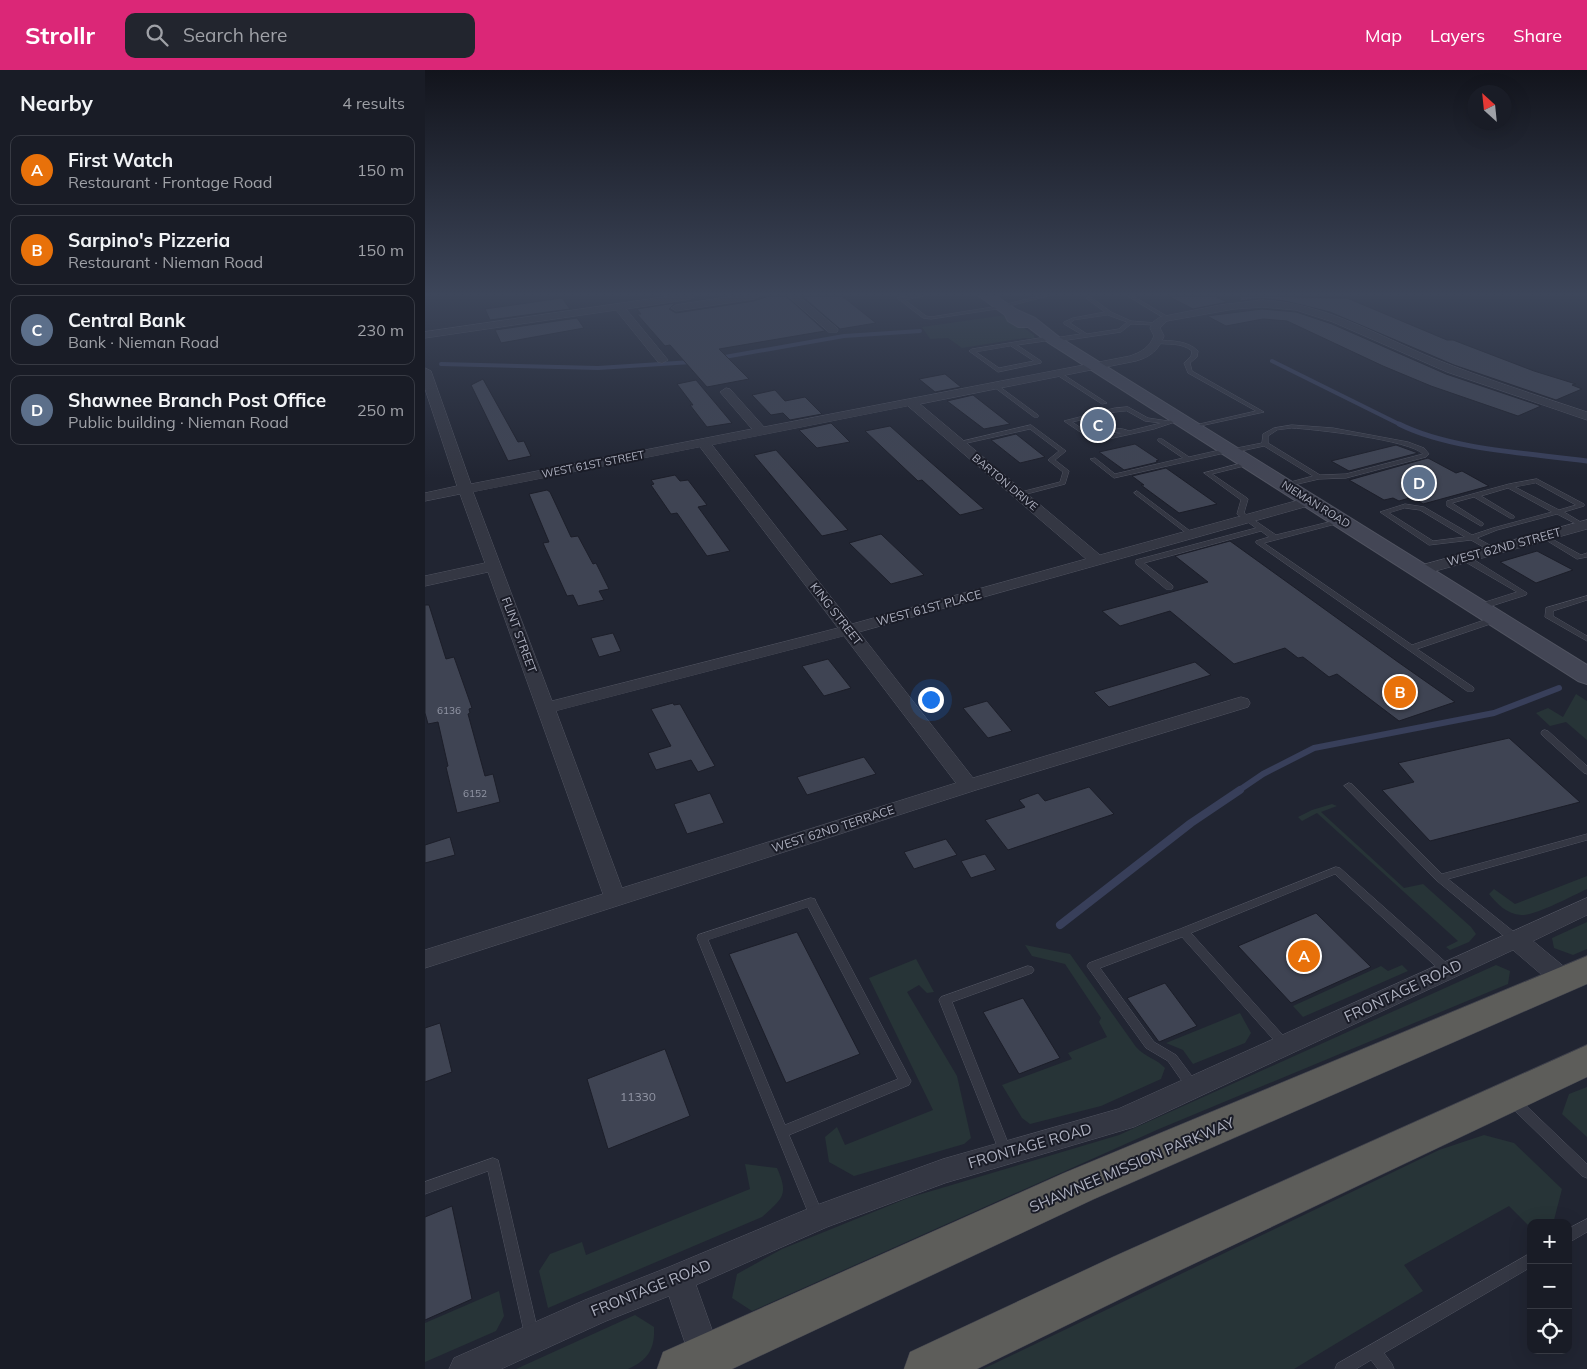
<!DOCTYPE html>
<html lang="en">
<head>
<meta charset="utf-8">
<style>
	:root { --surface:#191c26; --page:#22252e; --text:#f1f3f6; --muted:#9fa1a7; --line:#373a43; --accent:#db2777 }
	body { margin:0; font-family:Mulish,sans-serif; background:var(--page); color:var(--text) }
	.controls { position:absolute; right:15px; bottom:15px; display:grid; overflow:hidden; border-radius:10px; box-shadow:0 5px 20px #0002 }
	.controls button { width:45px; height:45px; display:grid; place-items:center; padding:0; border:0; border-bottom:1px solid var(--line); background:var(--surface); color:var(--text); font:25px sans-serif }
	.compass { position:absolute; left:1042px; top:15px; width:45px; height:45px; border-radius:50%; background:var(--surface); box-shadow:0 5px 20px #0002; rotate:333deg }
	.you { position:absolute; left:505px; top:629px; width:18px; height:18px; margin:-12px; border:4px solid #fff; border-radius:50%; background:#1a73e8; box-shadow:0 0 0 8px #1a73e833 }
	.badge { display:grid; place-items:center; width:32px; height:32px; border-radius:50%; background:var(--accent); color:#fff; font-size:16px; font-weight:700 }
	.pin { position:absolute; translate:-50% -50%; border:2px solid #fff; box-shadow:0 1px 5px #0006 }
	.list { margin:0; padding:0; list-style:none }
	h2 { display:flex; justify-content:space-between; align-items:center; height:65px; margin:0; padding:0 20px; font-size:21px }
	h2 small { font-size:16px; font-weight:400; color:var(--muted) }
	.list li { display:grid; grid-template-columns:32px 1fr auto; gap:15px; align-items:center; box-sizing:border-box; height:70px; margin:0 10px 10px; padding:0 10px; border:1px solid var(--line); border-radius:10px }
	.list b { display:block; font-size:19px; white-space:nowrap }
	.list p { margin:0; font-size:16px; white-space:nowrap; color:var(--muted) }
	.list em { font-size:16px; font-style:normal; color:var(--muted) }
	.icon { flex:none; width:28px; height:28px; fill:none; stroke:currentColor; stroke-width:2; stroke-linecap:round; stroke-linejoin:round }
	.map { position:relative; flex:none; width:1162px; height:1299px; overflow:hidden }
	header { display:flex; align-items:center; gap:30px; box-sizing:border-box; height:70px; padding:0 25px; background:var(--accent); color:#fff }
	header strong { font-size:24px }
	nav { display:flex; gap:28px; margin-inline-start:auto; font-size:18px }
	.search { width:350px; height:45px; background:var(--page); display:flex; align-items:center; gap:12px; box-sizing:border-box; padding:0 18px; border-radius:10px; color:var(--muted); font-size:19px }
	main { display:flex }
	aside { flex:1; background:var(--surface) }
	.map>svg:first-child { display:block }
</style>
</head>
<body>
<header>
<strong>Strollr</strong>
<div class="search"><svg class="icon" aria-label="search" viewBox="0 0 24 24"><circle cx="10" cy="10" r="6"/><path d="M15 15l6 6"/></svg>Search here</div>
<nav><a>Map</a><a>Layers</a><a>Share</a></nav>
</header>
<main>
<aside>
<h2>Nearby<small>4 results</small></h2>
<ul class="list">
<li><span class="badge" style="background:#e8710a">A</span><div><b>First Watch</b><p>Restaurant · Frontage Road</p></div><em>150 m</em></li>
<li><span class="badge" style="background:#e8710a">B</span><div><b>Sarpino's Pizzeria</b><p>Restaurant · Nieman Road</p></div><em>150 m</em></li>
<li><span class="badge" style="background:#5c6f8a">C</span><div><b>Central Bank</b><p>Bank · Nieman Road</p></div><em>230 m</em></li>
<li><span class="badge" style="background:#5c6f8a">D</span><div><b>Shawnee Branch Post Office</b><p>Public building · Nieman Road</p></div><em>250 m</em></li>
</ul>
</aside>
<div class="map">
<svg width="1162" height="1299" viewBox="0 0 1162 1299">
	<rect width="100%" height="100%" fill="#212532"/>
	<!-- green -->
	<g fill="#273437">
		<path d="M581,245L609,265L610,269L600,268L537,278L523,268L505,269L497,257Z"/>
		<path d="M1151,624L1162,631V670L1141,652L1125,656L1111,643L1123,638L1138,647Z"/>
		<path d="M907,734L912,736L896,742L979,818L998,814L1046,857L1051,864L1044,872L1025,880L1021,877L1033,871L892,743L877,751L873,747L887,740Z"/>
		<path d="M1162,806V819C1147,826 1110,846 1096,845C1082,844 1072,834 1064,824L1069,819L1090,834Z"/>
		<path d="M1162,852V879L1148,885L1129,878L1127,868Z"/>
		<path d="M600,875L645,884L711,977C720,987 732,989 740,998L736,1009L676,1036L605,1054L597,1048L577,1015L647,989L643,983L682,967L674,952L676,948L640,894L607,886Z"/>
		<path d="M491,889L509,922L502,923L494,915L482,922L532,1006L546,1068L539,1074L429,1106L404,1092L400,1067L412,1057L420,1075L508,1040L444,908Z"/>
		<path d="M977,895L983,901L878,947L868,936L956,896L963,901Z"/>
		<path d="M1071,895L1085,901L1083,914L734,1059L327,1241L307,1228L312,1204L357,1179L483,1128L694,1065Z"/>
		<path d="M815,943L826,963L820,973L768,994L758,980L741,973Z"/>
		<path d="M1162,1017V1067L1137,1044L1144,1024Z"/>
		<path d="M1059,1065L1089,1073L1137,1119L1129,1150L1121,1153H1106V1158L1084,1136L979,1195L998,1221L869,1299H558L1014,1080Z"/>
		<path d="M320,1094L352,1098C364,1125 358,1128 337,1147L123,1238L114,1201L125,1184L157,1172L161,1185L325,1119Z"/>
		<path d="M74,1221L79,1246L71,1261L0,1292V1253Z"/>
		<path d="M210,1245L229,1257C230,1279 223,1290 203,1299H91Z"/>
	</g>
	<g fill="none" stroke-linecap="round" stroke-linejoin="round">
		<!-- stream-far3 -->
		<g stroke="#383f5a" stroke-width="4">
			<path d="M294,288L419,266L495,261"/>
			<path d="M847,291L976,355"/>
			<path d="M16,294L173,298L267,292"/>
		</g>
		<!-- stream-far2 -->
		<path stroke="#383f5a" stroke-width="5" d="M974,354C1026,380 1104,383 1162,391"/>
		<!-- stream-far1 -->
		<path stroke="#383f5a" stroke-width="6" d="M813,721L838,704L889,678L1069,643L1134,618"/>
		<!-- stream -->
		<path stroke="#383f5a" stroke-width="8" d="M635,855L766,753L815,720"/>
	</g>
	<!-- building -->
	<g fill="#3f4453" stroke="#1c1e29">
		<path d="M344,226H361L400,261L294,279L324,309L282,317L245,275L240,276L212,244H216L212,239L250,233L244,239L251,243L329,231Z"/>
		<path d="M377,226H417L451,253L415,259Z"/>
		<path d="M743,226H789L802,232L768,239Z"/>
		<path d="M816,226L922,228L1022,270H1028L1109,301L1151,314L1147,315L1157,319L1131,330L1029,295L905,242L860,231L837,228L815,231Z"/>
		<path d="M137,228L145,239L65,250L60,239Z"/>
		<path d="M837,239L871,242L907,254L1021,304L1116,336L1093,346L1006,316L958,296L862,251L838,249L801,256L782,246Z"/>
		<path d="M152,248L159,258L76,273L70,260Z"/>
		<path d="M520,304L536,317L510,322L494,309Z"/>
		<path d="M58,309L93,372L99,371L106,386L83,391L46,315Z"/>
		<path d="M271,310L307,353L282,357L265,335H268L252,314Z"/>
		<path d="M350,320L360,331L380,327L397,344L365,350L358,343L346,345L327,325Z"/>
		<path d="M548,325L585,354L559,359L522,331Z"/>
		<path d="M406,353L425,372L392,378L374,360Z"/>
		<path d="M465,356L503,390L559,439L535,445L497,410L493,411L440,361Z"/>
		<path d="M591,364L620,387L595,393L566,370Z"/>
		<path d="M710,374L734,390L731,391L733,392L699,400L674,382Z"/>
		<path d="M971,375L993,383L924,401L906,391Z"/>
		<path d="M351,380L395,429L423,460L397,466L329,385Z"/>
		<path d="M1003,388L1031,403L1037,401L1064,416L998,434L988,427L974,431L968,428L959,430L924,410Z"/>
		<path d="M741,398L792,434L754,443L716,415H719L707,406Z"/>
		<path d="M250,405L255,411L263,410L282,435L273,437L305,481L282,486L252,443L246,444L226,415L229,414L226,410Z"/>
		<path d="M122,420L125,422L146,467L153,466L168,494L171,493L184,519L174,521L179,530L153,536L148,525L142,526L118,473L124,472L104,424Z"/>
		<path d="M456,464L499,505L466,514L424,473Z"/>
		<path d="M805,471L973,592L1030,632L974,651L912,604L904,607L878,587L873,588L860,578L809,594L745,541L695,556L677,541L783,512L750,486Z"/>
		<path d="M1112,481L1148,500L1111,513L1075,492Z"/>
		<path d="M0,535H4L21,589L29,587L47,638L44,639L45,643L43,644L60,706L68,704L75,732L32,743L21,697L23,696L13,652L3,654L0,643Z"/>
		<path d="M188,563L196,581L174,587L166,568Z"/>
		<path d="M403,589L426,618L399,626L377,596Z"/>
		<path d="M770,592L786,605L684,637L669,622Z"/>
		<path d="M562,631L587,661L563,668L538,638Z"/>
		<path d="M248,633L249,635L255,634L290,696L273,702L266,690L231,700L223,683L246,676L226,639Z"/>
		<path d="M1084,668L1155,732L1005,771L957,720L989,712L973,693Z"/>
		<path d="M439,687L451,704L382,725L372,707Z"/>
		<path d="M664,717L689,744L583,780L560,750L600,737L594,730L613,723L620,731Z"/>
		<path d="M285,723L299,753L262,764L249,734Z"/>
		<path d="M25,767L30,785L0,793V775Z"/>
		<path d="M521,769L532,785L489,799L479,782Z"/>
		<path d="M560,784L571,800L546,808L536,791Z"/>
		<path d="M891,843L946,897L866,933L813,876Z"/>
		<path d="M372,862L435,984L361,1013L304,884Z"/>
		<path d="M740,913L772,956L734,972L702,928Z"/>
		<path d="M598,928L635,988L594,1004L558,942Z"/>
		<path d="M15,953L27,1002L0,1012V958Z"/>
		<path d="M240,979L265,1046L183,1079L162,1009Z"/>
		<path d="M27,1136L47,1229L0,1250V1147Z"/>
	</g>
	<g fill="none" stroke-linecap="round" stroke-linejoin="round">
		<defs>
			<g id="service">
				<path d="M486,226H498L480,230L501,246L506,247L574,236L614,226H623L580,237L578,238L506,249L498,248L472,228L474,227Z"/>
				<path d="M703,226H708L745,248L741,249Z"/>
				<path d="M662,227H666L686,242L706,251L732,253L734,254L732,255L706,254L696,262L629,272L627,270L592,275L616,291V293L573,302L544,281L547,279L627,266L629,268L656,264L639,254V252L648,248L680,242L662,229ZM683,245L702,252L694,259L662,264L645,253L649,250ZM586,276L609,291L574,298L551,282Z"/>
				<path d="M732,270C746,271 762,270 773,281L772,287L765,293L767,301L839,342L766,358V356L831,341L763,303L759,293L766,286L767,281C756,272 743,275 730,273V271Z"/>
				<path d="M632,303H636L682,333L677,334L632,305Z"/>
				<path d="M571,314L613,345V347H609L569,317L568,316Z"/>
				<path d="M703,337L723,348L743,351L756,347L759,349L729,359L670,372L639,351L690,338ZM702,341L720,351L736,353L704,361C698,358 684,357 678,360L679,361L697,363L671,368L647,352L690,342Z"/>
				<path d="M606,355L641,381L630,390L644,401L640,414L594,426L591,424L592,423L635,412L638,402L623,390L634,381L605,359L533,375L530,373Z"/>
				<path d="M867,355L908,358L983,372L999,378L1004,384L1001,387L921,408L894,409L860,417L858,416V414L888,406L839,376L807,383L804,382L689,408L665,389L670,388L690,404L758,388L733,371V369H737L764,387L804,378L807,379L837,373L838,364L849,358ZM867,358C888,359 986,370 998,384L921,404L895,405L843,373V366L852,360Z"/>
				<path d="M825,391L828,393L827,394L787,404L822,428L823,429L819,443L851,465L916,449L919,451L918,452L839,473L987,575L1068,547H1074L1075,549L1074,551L992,579L1048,617L1049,619L1048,621H1042L831,473V471L844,467L836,461L719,493L747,515L748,517L747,519H741L711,494V490L831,458L812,444L816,430L779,403Z"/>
				<path d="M1112,409L1159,434V436L1139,442L1159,454V456H1155L1132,444L1072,460L1052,468L1070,478L1071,480L1067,482L1046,470L1004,475L955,442L980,434L999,437L1047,465L1068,458L1127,442L1083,418L1056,426L1089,446V448H1085L1049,427L1027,433L1058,453V455L1056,456L1022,436V431L1084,414ZM1111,413L1151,435L1134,440L1090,417ZM980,438L995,440L1040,467L1008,471L964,443Z"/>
				<path d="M712,421L769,464V466H765L710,424L709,423Z"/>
				<path d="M1118,464L1156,485L1162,483V487L1152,489L1116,467L1114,466Z"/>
				<path d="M1037,486H1043L1102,523L1101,525L1057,539H1051L1050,537L1051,535L1092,522L1037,490Z"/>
				<path d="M1162,526V530L1128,541V546L1162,566V571L1120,547L1121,538Z"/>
				<path d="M1120,660L1123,661L1162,696V704L1159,703L1117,665L1116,663L1117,661Z"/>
				<path d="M924,713L927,714L1017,804L1162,764V770L1023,809L1094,866L1095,869L1094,872L1090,873L1086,872L1011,810L921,718L919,716Z"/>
				<path d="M911,797L915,798L1026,897L1028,900L1026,903L1022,904L1018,903L910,804L766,863L864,972L866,975L864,978L860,980L856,978L757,867L675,898L729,972L751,985L772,1013L774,1017L772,1021L768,1022L764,1021L743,991L721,978L664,899L662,896L664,893L755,859Z"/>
				<path d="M386,828L390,829L391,832L486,1011L484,1015L364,1065L399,1147L397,1151L392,1153L387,1151L385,1147L272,868L273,865ZM383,837L473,1009L360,1055L283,870Z"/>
				<path d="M603,896L607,897L609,900L607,903L527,932L587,1083L586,1087L581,1089L576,1087L575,1083L514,930L516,927Z"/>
				<path d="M1088,1026L1092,1027L1162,1094V1108L1157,1106L1084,1035L1082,1031L1084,1027Z"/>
				<path d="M68,1088L73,1090L74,1094L114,1266L112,1271L107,1273L102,1271L100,1266L63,1101L0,1124V1112Z"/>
				<path d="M1162,1149V1162L1143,1173V1159Z"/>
				<path d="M1106,1183V1197L959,1283L967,1294L969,1299H953L946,1290L931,1299H910L912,1294Z"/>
			</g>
			<g id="minor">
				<path d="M245,226H271L266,229L201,239L243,290L237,293L233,292L191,240L0,268V262Z"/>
				<path d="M309,226H334L329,229L251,241L246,238L251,235Z"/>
				<path d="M363,226H374L412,258L413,260L412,262H404Z"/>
				<path d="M837,230C900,233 953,266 1010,289C1060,309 1111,325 1162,342V350L1022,302L908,252L871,240L837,237L809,239L742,251L735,258L739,266C734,280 725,287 711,291L495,334L675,485L885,427L890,428L892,431L890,434L434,562L548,708L809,629L816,627L823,629L825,633L823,637L551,720L0,898V880L178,824L63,502L0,516V506L60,493L35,424L0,431V423L32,416L0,319V298L6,301L46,414L327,359L295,322L301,318L305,319L339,357L705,286C716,282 724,278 729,266L725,258L728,252L735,247L795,235ZM483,336L661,489L427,554L287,375ZM275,377L413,558L127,631L48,422ZM419,566L531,713L197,818L131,641Z"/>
				<path d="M1162,450V459L996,505L990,503L988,500L990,497Z"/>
				<path d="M1162,828V845L1108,871L1148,904L1151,910L1148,916L1139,919L1130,916L1088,880L709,1057L520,1113L402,1157L271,1215L301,1299H269L244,1226L181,1251L76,1299H24L29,1288L160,1230L244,1197L392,1135L518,1089L693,1039Z"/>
			</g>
			<path id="secondary" d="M554,226H571L592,240L610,248L634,267L1162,595V614L1153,611L624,273L603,257H593L583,251L580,245Z"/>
			<g id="trunk">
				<path d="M1162,886V914L669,1129L307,1299H232L238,1282L639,1103Z"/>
				<path d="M1162,975V1007L722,1216L552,1299H479L485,1282L690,1186Z"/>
			</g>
		</defs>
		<!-- service casing -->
		<use href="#service" stroke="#515461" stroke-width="1"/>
		<!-- minor casing -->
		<use href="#minor" stroke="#515461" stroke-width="1"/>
		<!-- secondary casing -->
		<use href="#secondary" stroke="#515461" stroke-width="2"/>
		<!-- trunk casing -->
		<use href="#trunk" stroke="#3f414d" stroke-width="1"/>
		<!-- service -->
		<use href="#service" fill="#343743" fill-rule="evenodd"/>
		<!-- minor -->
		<use href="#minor" fill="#343743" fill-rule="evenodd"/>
		<!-- secondary -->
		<use href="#secondary" fill="#434655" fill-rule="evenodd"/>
		<!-- trunk -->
		<use href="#trunk" fill="#5d5d5a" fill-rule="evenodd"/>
	</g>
	<!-- sky -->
	<linearGradient id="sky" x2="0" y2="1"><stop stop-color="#12141c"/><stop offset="0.55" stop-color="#3d465a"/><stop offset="1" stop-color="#3d465a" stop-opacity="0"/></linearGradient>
	<rect width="1162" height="408" fill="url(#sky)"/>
	<g text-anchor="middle" stroke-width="4" stroke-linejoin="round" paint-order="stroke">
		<!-- number labels -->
		<g font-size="10" fill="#9296a5">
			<text x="24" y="644">6136</text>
			<text x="50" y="727">6152</text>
		</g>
		<!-- far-street labels -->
		<g font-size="11" fill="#aeb1c0" stroke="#1a1c27">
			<text transform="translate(168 394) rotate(-11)" y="4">WEST 61ST STREET</text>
			<text transform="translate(580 412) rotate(40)" y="4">BARTON DRIVE</text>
			<text transform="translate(891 434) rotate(32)" y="4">NIEMAN ROAD</text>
		</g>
		<!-- street labels -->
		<g font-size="12" fill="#aeb1c0" stroke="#1a1c27">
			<text transform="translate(1079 477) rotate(-15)" y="4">WEST 62ND STREET</text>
			<text transform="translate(504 538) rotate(-15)" y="4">WEST 61ST PLACE</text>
			<text transform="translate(411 544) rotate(52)" y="4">KING STREET</text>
			<text transform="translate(94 565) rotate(70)" y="4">FLINT STREET</text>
			<text transform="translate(408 759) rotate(-18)" y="4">WEST 62ND TERRACE</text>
		</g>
		<!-- near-number labels -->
		<g font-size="12" fill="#9296a5">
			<text x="213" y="1031">11330</text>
		</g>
		<!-- near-street labels -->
		<g font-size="15" fill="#aeb1c0" stroke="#1a1c27">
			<text transform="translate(978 921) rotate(-25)" y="5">FRONTAGE ROAD</text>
			<text transform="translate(605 1076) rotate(-16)" y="5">FRONTAGE ROAD</text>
			<text transform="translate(707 1095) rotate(-23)" y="5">SHAWNEE MISSION PARKWAY</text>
			<text transform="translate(226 1218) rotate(-22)" y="5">FRONTAGE ROAD</text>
		</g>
	</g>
</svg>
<div class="controls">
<button>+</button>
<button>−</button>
<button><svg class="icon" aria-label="locate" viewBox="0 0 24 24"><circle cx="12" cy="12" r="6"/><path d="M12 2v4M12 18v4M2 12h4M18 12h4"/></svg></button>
</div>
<svg class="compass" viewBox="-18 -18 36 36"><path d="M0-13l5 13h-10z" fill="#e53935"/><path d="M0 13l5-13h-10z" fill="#9fa1a7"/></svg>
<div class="you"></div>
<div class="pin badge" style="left:879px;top:886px;background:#e8710a">A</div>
<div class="pin badge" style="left:975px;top:622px;background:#e8710a">B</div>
<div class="pin badge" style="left:673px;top:355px;background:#5c6f8a">C</div>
<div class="pin badge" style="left:994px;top:413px;background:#5c6f8a">D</div>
</div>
</main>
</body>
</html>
